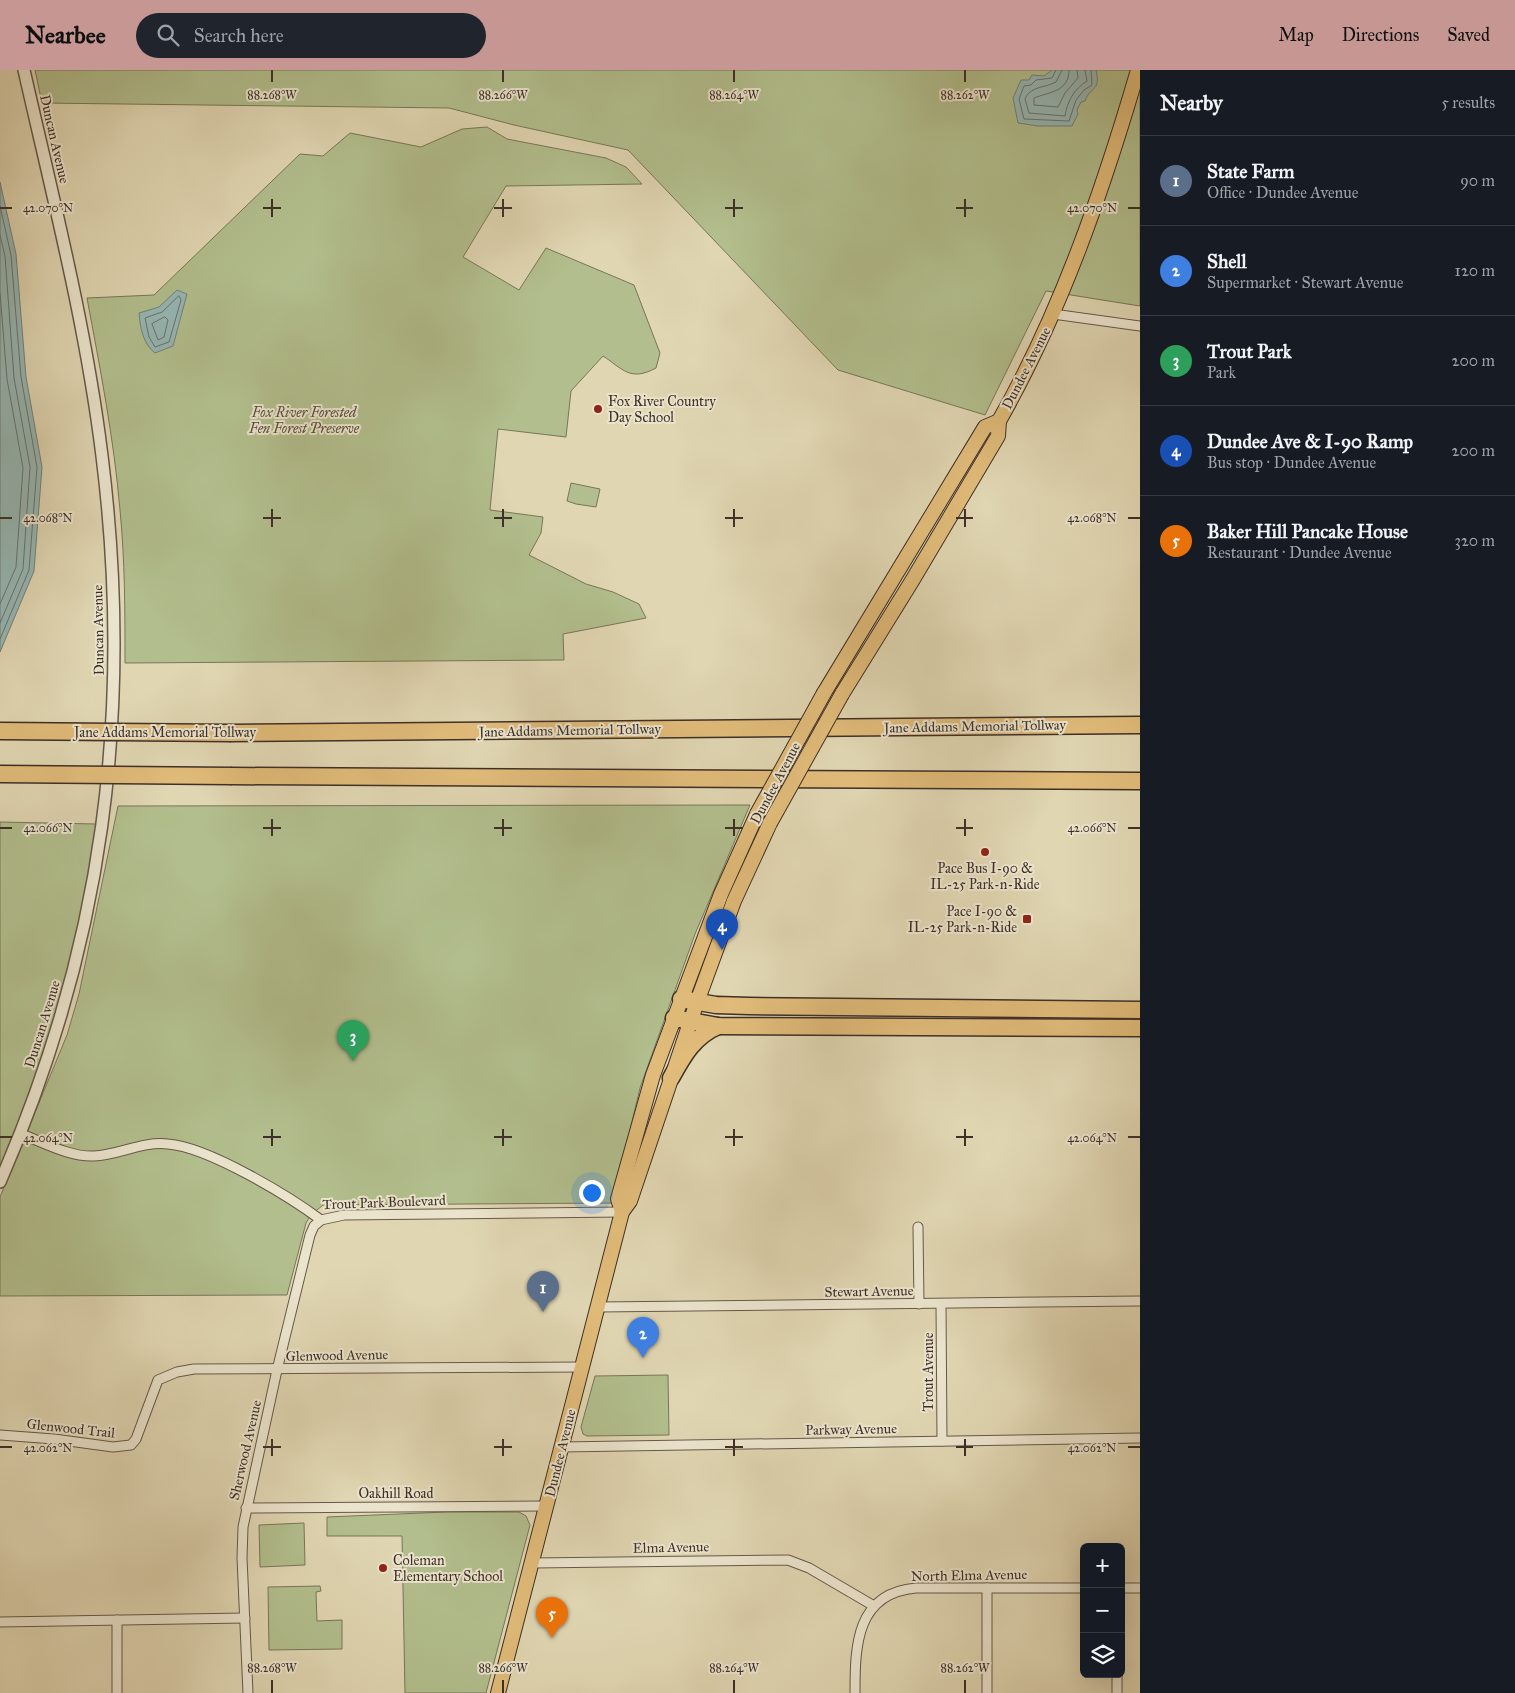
<!DOCTYPE html>
<html lang="en">
<head>
<meta charset="utf-8">
<style>
	:root { --surface:#171b24; --page:#20242c; --text:#f1f3f6; --muted:#9ea1a6; --line:#363941; --accent:#c59692 }
	body { margin:0; font-family:"IM FELL Great Primer",serif; background:var(--page); color:var(--text) }
	.controls { position:absolute; right:15px; bottom:15px; display:grid; overflow:hidden; border-radius:8px; box-shadow:0 5px 20px #0002 }
	.controls button { width:45px; height:45px; display:grid; place-items:center; padding:0; border:0; border-bottom:1px solid var(--line); background:var(--surface); color:var(--text); font:25px sans-serif }
	.you { position:absolute; left:591px; top:1122px; width:18px; height:18px; margin:-12px; border:4px solid #fff; border-radius:50%; background:#1a73e8; box-shadow:0 0 0 8px #1a73e833 }
	.badge { display:grid; place-items:center; width:32px; height:32px; border-radius:50%; background:var(--accent); color:#fff; font-size:16px; font-weight:700 }
	.pin { position:absolute; translate:-50% -41px; filter:drop-shadow(0 1px 2px #0008) }
	.pin::after { content:''; position:absolute; top:26px; width:18px; height:15px; background:inherit; clip-path:polygon(0 0,100% 0,50% 100%) }
	.list { margin:0; padding:0; list-style:none }
	h2 { display:flex; justify-content:space-between; align-items:center; height:65px; margin:0; padding:0 20px; font-size:21px }
	h2 small { font-size:16px; font-weight:400; color:var(--muted) }
	.list li { display:grid; grid-template-columns:32px 1fr auto; gap:15px; align-items:center; box-sizing:border-box; height:90px; padding:0 20px; border-top:1px solid var(--line) }
	.list b { display:block; font-size:19px; white-space:nowrap }
	.list p { margin:0; font-size:16px; white-space:nowrap; color:var(--muted) }
	.list em { font-size:16px; font-style:normal; color:var(--muted) }
	.icon { flex:none; width:28px; height:28px; fill:none; stroke:currentColor; stroke-width:2; stroke-linecap:round; stroke-linejoin:round }
	.map { position:relative; flex:none; width:1140px; height:1623px; overflow:hidden }
	header { display:flex; align-items:center; gap:30px; box-sizing:border-box; height:70px; padding:0 25px; background:var(--accent); color:#111 }
	header strong { font-size:24px }
	nav { display:flex; gap:28px; margin-inline-start:auto; font-size:18px }
	.search { width:350px; height:45px; background:var(--page); display:flex; align-items:center; gap:12px; box-sizing:border-box; padding:0 18px; border-radius:28px; color:var(--muted); font-size:19px }
	main { display:flex }
	aside { flex:1; background:var(--surface) }
	.map>svg:first-child { display:block }
</style>
</head>
<body>
<header>
<strong>Nearbee</strong>
<div class="search"><svg class="icon" aria-label="search" viewBox="0 0 24 24"><circle cx="10" cy="10" r="6"/><path d="M15 15l6 6"/></svg>Search here</div>
<nav><a>Map</a><a>Directions</a><a>Saved</a></nav>
</header>
<main>
<div class="map">
<svg width="1140" height="1623" viewBox="0 0 1140 1623">
	<rect width="100%" height="100%" fill="#e0d6b2"/>
	<filter id="stains"><feTurbulence type="fractalNoise" baseFrequency=".004" numOctaves="4"/><feColorMatrix values="0 0 0 0 .2 0 0 0 0 .09 0 0 0 0 .02 0 0 0 .5 -.17"/></filter>
	<radialGradient id="worn" r=".72"><stop offset=".6" stop-color="#630" stop-opacity="0"/><stop offset="1" stop-color="#630" stop-opacity=".3"/></radialGradient>
	<!-- green -->
	<g fill="#b2be8d" stroke="#78765a">
		<path d="M35,0H1140V236L1046,221L985,345L838,300L628,80L514,55L449,38L42,33Z"/>
		<path d="M487,57L507,69L606,88L626,97L642,114L506,116L463,187L519,220L546,178L634,215L660,283L656,298C630,312 623,299 603,286L571,321L566,367L498,359L490,440L543,447L541,463L529,485L586,514L613,522L639,534L646,548L563,564L564,590L125,593C125,542 125,491 120,440C114,369 100,298 87,228L154,225L300,84L323,86L350,63L421,77L462,59Z"/>
		<path d="M571,413L600,419L596,437L576,434L567,431Z"/>
		<path d="M750,735L695,864L640,1018L613,1133L323,1135L311,1145L306,1153L287,1225L0,1226V1127L67,965L79,924L118,736Z"/>
		<path d="M0,752L96,754C83,874 43,989 0,1101Z"/>
		<path d="M668,1305L669,1365L587,1366L583,1364L581,1357L595,1306Z"/>
		<path d="M446,1442H519L526,1446L530,1455L486,1623H405L402,1466H327V1447Z"/>
		<path d="M304,1453L305,1495L260,1497L259,1455Z"/>
		<path d="M320,1516L321,1521L316,1522L317,1551L342,1550V1579L269,1580L268,1517Z"/>
	</g>
	<!-- water -->
	<g fill="#96b7b4" stroke="#73817c">
		<path d="M1052,0H1096C1101,22 1091,15 1085,31L1081,32L1077,40L1078,44L1072,56H1038L1018,53L1013,28L1021,10H1029L1032,5L1044,6Z"/>
		<path d="M0,112L16,184L26,307L42,397L34,501L0,582Z"/>
		<path d="M177,220L187,224L173,276L155,283C143,274 140,257 139,243L159,237Z"/>
	</g>
	<g fill="none" stroke-linecap="round" stroke-linejoin="round">
		<!-- shore -->
		<g stroke="#6a736e" stroke-width="1">
			<path d="M1056,0L1052,8L1036,10L1031,15L1024,16L1019,29L1024,49L1069,51L1076,30L1084,20L1092,15L1091,0"/>
			<path d="M1062,0L1056,12C1045,18 1030,16 1025,29L1029,43L1065,46C1067,32 1074,19 1087,11L1085,0"/>
			<path d="M1069,0C1069,22 1049,22 1034,28V35L1058,37L1065,23L1078,8L1077,0"/>
			<path d="M0,136L11,185L21,307L37,397L29,500L0,569"/>
			<path d="M0,165L5,186L14,308L30,397L23,499L0,553"/>
			<path d="M0,223L7,309L23,398L16,497L0,534"/>
			<path d="M179,226L181,230L169,272L155,277L149,267L145,248L162,242Z"/>
			<path d="M165,247L168,250L164,267L158,270L152,254Z"/>
		</g>
		<defs>
			<g id="minor">
				<path d="M1053,244L1140,256"/>
				<path d="M21,1064C43,1072 69,1087 94,1086C119,1085 142,1071 168,1074C208,1077 289,1126 321,1150L344,1145L622,1142"/>
				<path d="M918,1157L919,1234"/>
				<path d="M941,1234L942,1371"/>
				<path d="M598,1237L1140,1231"/>
				<path d="M0,1365L54,1369L113,1377L131,1375L136,1369L158,1310L177,1302L194,1299L582,1297"/>
				<path d="M562,1377L1140,1368"/>
				<path d="M246,1438L546,1436"/>
				<path d="M532,1493L788,1490L809,1498L874,1536"/>
				<path d="M1121,1518H1140"/>
				<path d="M0,1552L245,1548"/>
				<path d="M117,1623V1550"/>
				<path d="M248,1623L242,1488L243,1457L277,1300L310,1165L314,1156L321,1150"/>
				<path d="M855,1623C855,1576 856,1523 916,1518H1084"/>
				<path d="M987,1623V1518"/>
				<path d="M1117,1623V1604"/>
			</g>
			<path id="tertiary" d="M0,1112C103,876 134,642 102,386C86,256 53,128 24,0"/>
			<g id="primary">
				<path d="M824,623L985,357L999,351"/>
				<path d="M842,624L912,511L998,366L999,351C1061,242 1103,120 1138,0"/>
				<path d="M622,1142L618,1129L653,1005L721,824L757,744"/>
				<path d="M498,1623L622,1142L630,1131L697,932L734,831L770,753"/>
			</g>
			<g id="motorway">
				<path d="M231,663L1140,655"/>
				<path d="M232,706L1140,711"/>
				<path d="M681,929L716,935L749,936L1140,940"/>
				<path d="M674,948L718,956L1140,958"/>
				<path d="M671,1008C683,986 694,966 718,956"/>
			</g>
		</defs>
		<!-- minor casing -->
		<use href="#minor" stroke="#66594a" stroke-width="11"/>
		<!-- tertiary casing -->
		<use href="#tertiary" stroke="#66594a" stroke-width="14"/>
		<!-- primary casing -->
		<use href="#primary" stroke="#3e2f28" stroke-width="16"/>
		<!-- motorway casing -->
		<use href="#motorway" stroke="#3e2f28" stroke-width="19"/>
		<!-- minor -->
		<use href="#minor" stroke="#ebe4cd" stroke-width="9"/>
		<!-- tertiary -->
		<use href="#tertiary" stroke="#ebe4cd" stroke-width="11"/>
		<!-- primary -->
		<use href="#primary" stroke="#e0bb79" stroke-width="14"/>
		<!-- motorway -->
		<use href="#motorway" stroke="#e0bb79" stroke-width="16"/>
		<defs>
			<g id="primary-bridge">
				<path d="M757,744L824,623"/>
				<path d="M770,753L842,624"/>
			</g>
			<g id="motorway-bridge">
				<path d="M0,661L231,663"/>
				<path d="M0,704L232,706"/>
			</g>
		</defs>
		<!-- primary-bridge casing -->
		<use href="#primary-bridge" stroke="#3e2f28" stroke-width="16" stroke-linecap="butt"/>
		<!-- motorway-bridge casing -->
		<use href="#motorway-bridge" stroke="#3e2f28" stroke-width="19" stroke-linecap="butt"/>
		<!-- primary-bridge -->
		<use href="#primary-bridge" stroke="#e0bb79" stroke-width="14"/>
		<!-- motorway-bridge -->
		<use href="#motorway-bridge" stroke="#e0bb79" stroke-width="16"/>
	</g>
	<!-- ticks -->
	<path fill="none" stroke="#3e2f28" stroke-width="2" d="M272,0V12M503,0V12M734,0V12M965,0V12M272,129V147M503,129V147M734,129V147M965,129V147M0,138H12M263,138H281M494,138H512M725,138H743M956,138H973M1128,138H1140M272,439V457M503,439V457M734,439V457M965,439V457M0,448H12M263,448H281M494,448H512M725,448H743M956,448H973M1128,448H1140M272,749V766M503,749V766M734,749V766M965,749V766M0,758H12M263,758H281M494,758H512M725,758H743M956,758H973M1128,758H1140M272,1059V1076M503,1059V1076M734,1059V1076M965,1059V1076M0,1067H12M263,1067H281M494,1067H512M725,1067H743M956,1067H973M1128,1067H1140M272,1369V1386M503,1369V1386M734,1369V1386M965,1369V1386M0,1377H12M263,1377H281M494,1377H512M725,1377H743M956,1377H973M1128,1377H1140M272,1610V1623M503,1610V1623M734,1610V1623M965,1610V1623"/>
	<!-- markers -->
	<g fill="#8f2418" stroke="#ebe4cd" stroke-width="2">
		<circle cx="598" cy="339" r="5"/>
		<circle cx="985" cy="782" r="5"/>
		<rect x="1022" y="844" width="10" height="10" rx="2.5"/>
		<circle cx="383" cy="1498" r="5"/>
	</g>
	<g text-anchor="middle" stroke-width="4" stroke-linejoin="round" paint-order="stroke">
		<!-- street labels -->
		<g font-size="14" fill="#3e2f28" stroke="#ebe4cd">
			<text transform="translate(55 69) rotate(77)" y="5">Duncan Avenue</text>
			<text transform="translate(1026 298) rotate(-63)" y="5">Dundee Avenue</text>
			<text transform="translate(98 560) rotate(-91)" y="5">Duncan Avenue</text>
			<text transform="translate(975 656) rotate(-1)" y="5">Jane Addams Memorial Tollway</text>
			<text transform="translate(570 660) rotate(-1)" y="5">Jane Addams Memorial Tollway</text>
			<text x="165" y="667">Jane Addams Memorial Tollway</text>
			<text transform="translate(775 713) rotate(-62)" y="5">Dundee Avenue</text>
			<text transform="translate(42 954) rotate(-73)" y="5">Duncan Avenue</text>
			<text transform="translate(384 1132) rotate(-2)" y="5">Trout Park Boulevard</text>
			<text transform="translate(869 1221) rotate(-1)" y="5">Stewart Avenue</text>
			<text transform="translate(337 1285) rotate(-1)" y="5">Glenwood Avenue</text>
			<text transform="translate(928 1302) rotate(-90)" y="5">Trout Avenue</text>
			<text transform="translate(71 1358) rotate(6)" y="5">Glenwood Trail</text>
			<text transform="translate(851 1359) rotate(-1)" y="5">Parkway Avenue</text>
			<text transform="translate(245 1380) rotate(-77)" y="5">Sherwood Avenue</text>
			<text transform="translate(560 1383) rotate(-76)" y="5">Dundee Avenue</text>
			<text x="396" y="1428">Oakhill Road</text>
			<text transform="translate(671 1477) rotate(-1)" y="5">Elma Avenue</text>
			<text transform="translate(969 1505) rotate(-1)" y="5">North Elma Avenue</text>
		</g>
		<!-- poi labels -->
		<g font-size="14" fill="#3e2f28" stroke="#ebe4cd" text-anchor="start">
			<text x="608" y="336">Fox River Country<tspan x="608" dy="16">Day School</tspan></text>
			<text x="985" y="803" text-anchor="middle">Pace Bus I-90 &amp;<tspan x="985" dy="16">IL-25 Park-n-Ride</tspan></text>
			<text x="1017" y="846" text-anchor="end">Pace I-90 &amp;<tspan x="1017" dy="16">IL-25 Park-n-Ride</tspan></text>
			<text x="393" y="1495">Coleman<tspan x="393" dy="16">Elementary School</tspan></text>
		</g>
		<!-- park labels -->
		<g font-size="14" font-style="italic" fill="#554c3c" stroke="#ebe4cd">
			<text x="304" y="347">Fox River Forested<tspan x="304" dy="16">Fen Forest Preserve</tspan></text>
		</g>
	</g>
	<g font-size="12" text-anchor="middle" fill="#3e2f28" stroke="#ebe4cd" stroke-width="4" stroke-linejoin="round" paint-order="stroke">
		<text x="272" y="29">88.268°W</text>
		<text x="503" y="29">88.266°W</text>
		<text x="734" y="29">88.264°W</text>
		<text x="965" y="29">88.262°W</text>
		<text x="48" y="142">42.070°N</text>
		<text x="1092" y="142">42.070°N</text>
		<text x="48" y="452">42.068°N</text>
		<text x="1092" y="452">42.068°N</text>
		<text x="48" y="762">42.066°N</text>
		<text x="1092" y="762">42.066°N</text>
		<text x="48" y="1072">42.064°N</text>
		<text x="1092" y="1072">42.064°N</text>
		<text x="48" y="1382">42.062°N</text>
		<text x="1092" y="1382">42.062°N</text>
		<text x="272" y="1602">88.268°W</text>
		<text x="503" y="1602">88.266°W</text>
		<text x="734" y="1602">88.264°W</text>
		<text x="965" y="1602">88.262°W</text>
	</g>
	<rect width="100%" height="100%" filter="url(#stains)"/>
	<rect width="100%" height="100%" fill="url(#worn)"/>
</svg>
<div class="controls">
<button>+</button>
<button>−</button>
<button><svg class="icon" aria-label="layers" viewBox="0 0 24 24"><path d="M12 4l9 5-9 5-9-5zM3 14l9 5 9-5"/></svg></button>
</div>
<div class="you"></div>
<div class="pin badge" style="left:543px;top:1242px;background:#5c6f8a">1</div>
<div class="pin badge" style="left:643px;top:1288px;background:#3f7fe0">2</div>
<div class="pin badge" style="left:353px;top:991px;background:#2e9e5b">3</div>
<div class="pin badge" style="left:722px;top:880px;background:#1a4fb4">4</div>
<div class="pin badge" style="left:552px;top:1568px;background:#e8710a">5</div>
</div>
<aside>
<h2>Nearby<small>5 results</small></h2>
<ul class="list">
<li><span class="badge" style="background:#5c6f8a">1</span><div><b>State Farm</b><p>Office · Dundee Avenue</p></div><em>90 m</em></li>
<li><span class="badge" style="background:#3f7fe0">2</span><div><b>Shell</b><p>Supermarket · Stewart Avenue</p></div><em>120 m</em></li>
<li><span class="badge" style="background:#2e9e5b">3</span><div><b>Trout Park</b><p>Park</p></div><em>200 m</em></li>
<li><span class="badge" style="background:#1a4fb4">4</span><div><b>Dundee Ave &amp; I-90 Ramp</b><p>Bus stop · Dundee Avenue</p></div><em>200 m</em></li>
<li><span class="badge" style="background:#e8710a">5</span><div><b>Baker Hill Pancake House</b><p>Restaurant · Dundee Avenue</p></div><em>320 m</em></li>
</ul>
</aside>
</main>
</body>
</html>
